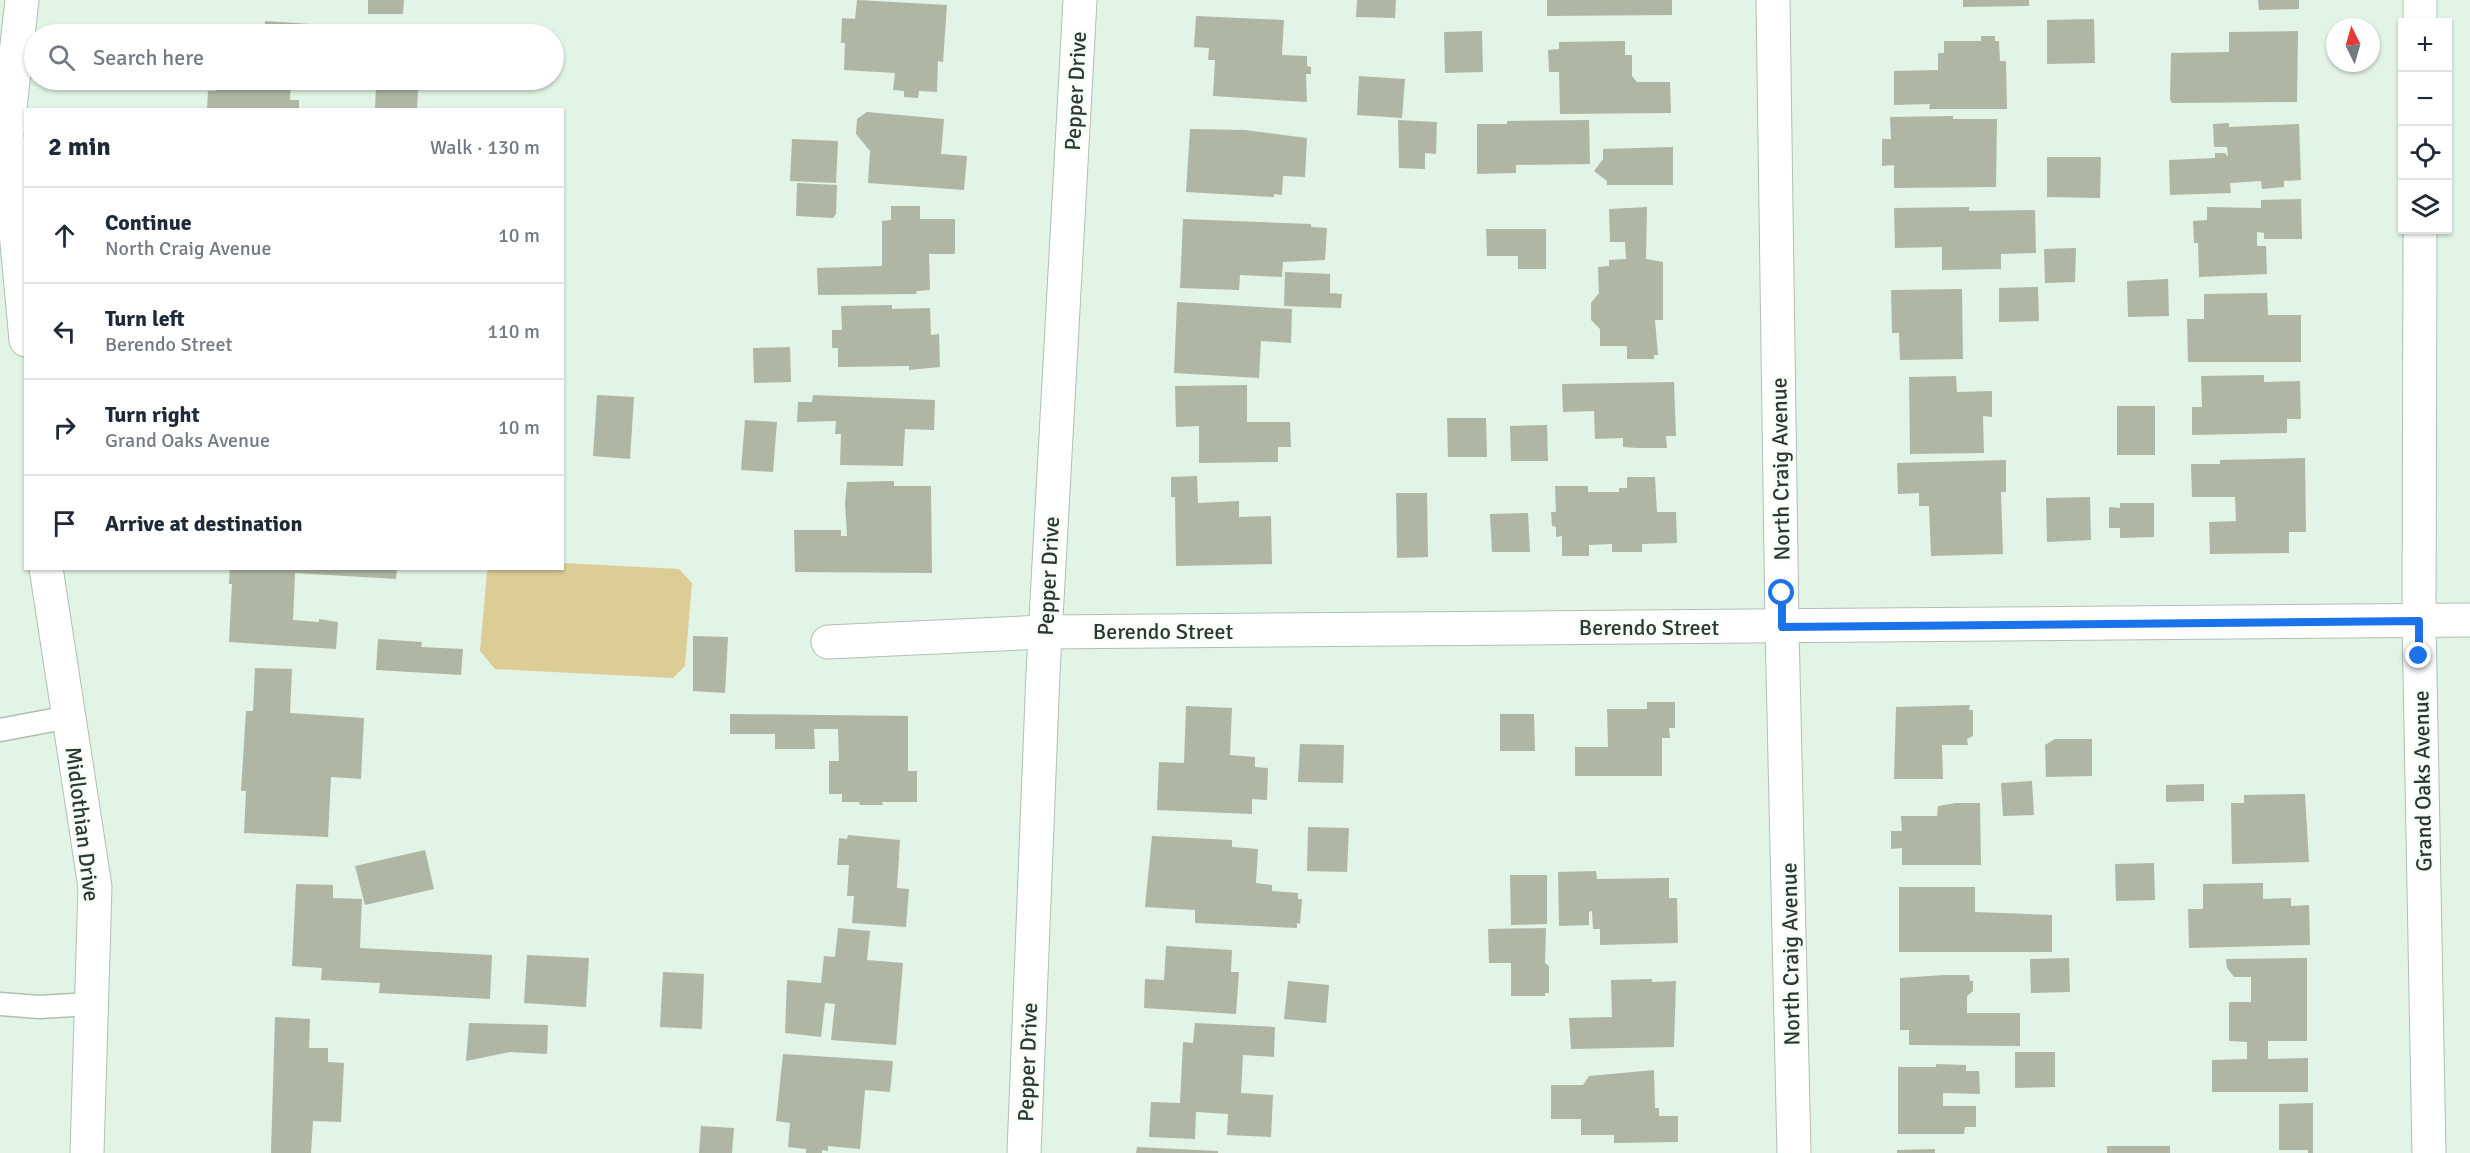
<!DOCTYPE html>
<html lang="en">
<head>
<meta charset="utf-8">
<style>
	:root { --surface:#fff; --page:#f2f2f3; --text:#1f2937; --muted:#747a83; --line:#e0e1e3 }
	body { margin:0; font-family:Signika,sans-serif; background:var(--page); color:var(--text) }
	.controls { position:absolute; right:18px; top:18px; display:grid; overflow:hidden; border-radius:0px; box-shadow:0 2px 4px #0004 }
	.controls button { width:54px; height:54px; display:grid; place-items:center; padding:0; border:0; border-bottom:2px solid var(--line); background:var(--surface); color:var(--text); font:30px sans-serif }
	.compass { position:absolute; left:2326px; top:18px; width:54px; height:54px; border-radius:50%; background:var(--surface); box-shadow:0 2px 4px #0004; rotate:355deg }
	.stop { position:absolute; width:18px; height:18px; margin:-14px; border:4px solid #1a73e8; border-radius:50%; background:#fff }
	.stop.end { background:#1a73e8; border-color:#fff; box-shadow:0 2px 6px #0008 }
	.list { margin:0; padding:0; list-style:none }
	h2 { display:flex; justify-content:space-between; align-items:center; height:78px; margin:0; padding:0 24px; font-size:26px }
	h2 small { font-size:20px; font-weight:400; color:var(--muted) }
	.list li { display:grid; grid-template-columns:39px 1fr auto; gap:18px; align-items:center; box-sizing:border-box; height:96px; padding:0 24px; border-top:2px solid var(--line) }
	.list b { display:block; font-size:22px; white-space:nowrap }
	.list p { margin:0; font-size:20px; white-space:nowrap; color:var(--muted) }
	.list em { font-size:20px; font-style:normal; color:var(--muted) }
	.icon { flex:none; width:33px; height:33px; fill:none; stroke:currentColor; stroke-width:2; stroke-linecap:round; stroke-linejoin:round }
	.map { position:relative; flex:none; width:2470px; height:1153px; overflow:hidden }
	.search { position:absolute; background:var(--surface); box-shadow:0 2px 4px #0004; left:24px; top:24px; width:540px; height:66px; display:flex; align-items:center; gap:15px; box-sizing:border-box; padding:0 21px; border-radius:33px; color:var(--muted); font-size:22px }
	.panel { position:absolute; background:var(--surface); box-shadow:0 2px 4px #0004; left:24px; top:108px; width:540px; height:462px; border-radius:0px }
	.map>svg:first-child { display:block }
</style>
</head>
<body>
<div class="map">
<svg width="2470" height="1153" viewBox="0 0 2470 1153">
	<rect width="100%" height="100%" fill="#e2f4e5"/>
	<!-- green -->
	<path fill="#dccd97" d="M563,563L679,569L692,583L685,666L673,678L495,669L480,651L487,572L490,568H562Z"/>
	<!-- building -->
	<g fill="#afb6a4">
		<path d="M368,0H404L403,14H368Z"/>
		<path d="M857,0L947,5L943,62L938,61L937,92L919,91L918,98L904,97V91L893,90L895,73L844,70L845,43H841L842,18L855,19Z"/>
		<path d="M1357,0H1396L1395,18L1356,17Z"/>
		<path d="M1547,0H1672V15L1547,16Z"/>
		<path d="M1963,0H2029V6L1963,7Z"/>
		<path d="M2258,0H2299V9L2259,10Z"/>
		<path d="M1196,16L1284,20L1282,55L1307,56V66L1311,67V74H1306L1307,102L1213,96L1215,60H1208L1209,48L1194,47Z"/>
		<path d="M2094,19L2095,63L2047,64V20Z"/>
		<path d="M265,21L310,24V34H264Z"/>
		<path d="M1482,31L1483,72L1445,73L1444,32Z"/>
		<path d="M2298,31L2297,102L2172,103L2170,99L2171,53L2229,52V32Z"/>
		<path d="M1981,36H1995V41H1999L2000,61H2006L2007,109H1929L1930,104L1894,105V71L1938,70V53H1944V41H1981Z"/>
		<path d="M1625,41V55H1632V76L1637,82H1670L1671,113L1560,114L1559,72H1549L1548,50L1559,49V42Z"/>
		<path d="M1359,76L1405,79L1402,118L1357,115Z"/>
		<path d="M216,80H291L290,100H299V110H207L208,91H216Z"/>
		<path d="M376,87L418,89L417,110H375Z"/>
		<path d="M867,112L944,119L941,154L967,156L964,190L868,183L870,151L856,134L857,119Z"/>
		<path d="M1953,116V119H1997L1996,187L1894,188V165L1882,166V139H1891L1890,117Z"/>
		<path d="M1398,120L1437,122L1436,154L1425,153V169L1399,168Z"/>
		<path d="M1589,120L1590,164L1516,165V173L1477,174V124H1507V121Z"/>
		<path d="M2229,123V127L2299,124L2301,180L2284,181V187L2262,189L2261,181L2230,183L2231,193L2170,195L2169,160L2215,158V153H2225L2228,157L2227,147H2214L2213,124Z"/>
		<path d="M1190,129L1245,130L1307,138L1305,177L1283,176L1282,195L1274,194V197L1186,192Z"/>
		<path d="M792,139L838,141L836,183L790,181Z"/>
		<path d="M1673,147V185H1607V181L1594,171L1603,159V149Z"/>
		<path d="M2047,157H2101L2100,198L2047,197Z"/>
		<path d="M797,183L837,185L836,214L833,218L796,216Z"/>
		<path d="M2301,199L2302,239H2264V233L2257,232V246H2266L2267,274L2199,277L2198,243H2194L2193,221L2207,220V207L2261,208V200Z"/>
		<path d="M891,206H920V219H955V254H929L930,290L917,291L916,294L818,295L817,268L882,266V221L891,220Z"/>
		<path d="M1647,207L1646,259L1663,262V320H1655L1658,355H1654V359H1627V346H1600V329L1591,320V303L1599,293L1598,267L1609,266V260L1626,259L1625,242H1610L1609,209Z"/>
		<path d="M1969,207V211L2035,210L2036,253L2001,254V269L1942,270V247L1895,248L1894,208Z"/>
		<path d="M1183,219L1311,224V227L1327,228L1325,260L1283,262L1282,277L1240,275L1239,290L1180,288Z"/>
		<path d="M1486,229H1546V269H1518V256H1487Z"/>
		<path d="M2076,248L2075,282L2045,283L2044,249Z"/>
		<path d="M1285,272L1330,274V293L1342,294L1341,308L1284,306Z"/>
		<path d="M2168,279L2169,316L2128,317L2127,281Z"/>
		<path d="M2038,287L2039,321L1999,322V288Z"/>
		<path d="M1962,289L1963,359L1900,360L1899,333H1892L1891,290Z"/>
		<path d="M2267,293L2268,315H2301V362H2188L2187,319H2204V294Z"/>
		<path d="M1177,302L1292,309L1291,343L1261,341L1259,378L1174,373Z"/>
		<path d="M892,305V309L930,308L931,335L939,334L940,367L909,370V366L838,367V348H832V330H842L841,306Z"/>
		<path d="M790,347L791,382L754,383L753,348Z"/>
		<path d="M2264,375V382L2300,381L2301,419H2287V433L2192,435V407H2202L2201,376Z"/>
		<path d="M1956,376L1957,392L1992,391V417L1983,416L1984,453L1910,454L1909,377Z"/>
		<path d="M1674,382L1676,436H1666L1667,448H1638L1623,447V438L1595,439L1594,411L1563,412L1562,384Z"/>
		<path d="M1247,385V422H1290L1291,447H1278V462L1199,463V426L1176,427L1175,386Z"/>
		<path d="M597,395L634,397L630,459L593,456Z"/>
		<path d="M813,395L935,400L934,430L905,429L903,466L840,465L841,434H835L836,421L797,422L798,402H812Z"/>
		<rect x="2117" y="406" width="38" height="49"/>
		<path d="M1447,418H1486L1487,457H1448Z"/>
		<path d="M745,420L777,422L773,472L741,470Z"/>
		<path d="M1547,425L1548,461H1511L1510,426Z"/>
		<path d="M2305,458L2306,532H2289V553L2210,554L2209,522L2236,521L2235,497H2192L2191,464H2220V460Z"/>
		<path d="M2006,460V492H2001L2003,554L1931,556L1929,506H1919V493L1898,494L1897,463Z"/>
		<path d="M1197,476L1198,503L1239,501V517L1271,516L1272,564L1176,566L1175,497H1171V477Z"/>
		<path d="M1627,477H1655L1657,512H1676L1677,543L1642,544V552H1612V544L1589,545V556H1562V536L1556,537V527L1552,526L1551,512H1556L1555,486H1588V492H1619V488H1627Z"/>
		<path d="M894,481V486H931L932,573L795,572L794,530H841V536H847L845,503L847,482Z"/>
		<path d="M1396,493H1427L1428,557L1397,558Z"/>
		<path d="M2090,497L2091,540L2047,542L2046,498Z"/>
		<path d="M2120,503H2154V537L2120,538V528H2109V507L2120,508Z"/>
		<path d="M1528,513L1530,552H1492L1490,514Z"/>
		<path d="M230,568H397L396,579L295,573L293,620L319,622V619L338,622L336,649L229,642L232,584H229Z"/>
		<path d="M693,636L728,637L725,693L693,691Z"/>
		<path d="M378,639L422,642L421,647L463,649L461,675L376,670Z"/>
		<path d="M255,668L292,669L290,713L364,718L361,779L331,777L328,837L244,833L246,791H241L246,711H253Z"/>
		<path d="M1647,702H1675V728H1669L1670,738H1662V776H1575V747H1608L1607,709H1647Z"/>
		<path d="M1970,705L1969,710H1973V736L1967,739L1968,745H1942L1943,779H1894L1896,707Z"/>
		<path d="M1186,706L1232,708L1230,755L1255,757V767L1268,768L1267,800L1252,799V814L1157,810L1159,762L1184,763Z"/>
		<path d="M730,714L908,716V771H917V802H882L883,805H860L859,802H842V794H829V761H839L838,729H814L815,749H775V734H730Z"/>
		<path d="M1500,714H1534L1535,751H1500Z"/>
		<path d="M2055,739H2092V776L2046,777L2045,745Z"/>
		<path d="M1300,744L1344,745L1343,783L1298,782Z"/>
		<path d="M2032,781L2034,815L2003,816L2001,783Z"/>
		<path d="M2204,784V801L2166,802V785Z"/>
		<path d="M2305,794L2309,862L2232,864L2231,803H2244V795Z"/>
		<path d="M1956,803H1980L1981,865H1902V848L1891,849V831H1902L1901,816H1937L1938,806Z"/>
		<path d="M1308,827L1349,828L1347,872L1307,871Z"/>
		<path d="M848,835L900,840L897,888L909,889L906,927L852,923L854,896H847L849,865H837L839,838L847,839Z"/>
		<path d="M1152,836L1232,840V847L1258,849L1256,883L1272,885V891L1298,893V899H1302L1300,924L1297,923V928L1195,923V910L1145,907Z"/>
		<path d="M425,850L434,889L365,905L355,866Z"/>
		<path d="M2154,863L2155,900L2116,901L2115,864Z"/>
		<path d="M1596,871L1597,879L1669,878V898H1677L1678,943L1600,945V929H1593L1592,911L1589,912V925L1559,926L1558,872Z"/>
		<path d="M1510,875H1547V924L1511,925Z"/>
		<path d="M2263,883V899L2291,898V906L2309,905L2310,945L2189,948L2188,909H2203V884Z"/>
		<path d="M296,884L333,885V898L362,899L360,948L492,955L490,999L379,993L380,983L321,980L322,968L292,966Z"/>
		<path d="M1899,887H1975V912L2052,915V952H1899Z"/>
		<path d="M838,928L870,931L867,960L903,963L896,1045L831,1040L835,1004L825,1003L821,1037L785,1033L787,980L821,983L824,956L835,957Z"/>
		<path d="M1546,928L1545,963L1549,966V993H1545V996H1511V963H1489L1488,929Z"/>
		<path d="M1166,946L1232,950L1231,972H1239L1236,1014L1144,1008L1145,979L1164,980Z"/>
		<path d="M527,955L589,958L586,1007L524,1003Z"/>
		<path d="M2069,958L2070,992L2031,993L2030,959Z"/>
		<path d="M2307,958V1041H2268V1059L2308,1058V1092H2212V1060L2247,1059V1042L2229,1041V1002H2251V977H2234L2227,968L2226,959Z"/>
		<path d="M663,972L704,974L702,1029L660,1027Z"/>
		<path d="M1944,975H1969L1970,981H1973V991L1967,996V1013H2020V1046L1909,1045V1030H1900V978Z"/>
		<path d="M1652,979V982L1676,981L1674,1047L1571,1049L1569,1018L1612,1017L1611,980Z"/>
		<path d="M1288,981L1329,985L1326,1023L1284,1019Z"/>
		<path d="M275,1017L310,1019L309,1048H328V1062L344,1063L341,1122L313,1121L311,1153H271Z"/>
		<path d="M469,1023L548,1025L547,1054L510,1052L466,1061Z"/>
		<path d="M1195,1023L1275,1027L1274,1057L1243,1055L1241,1093L1273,1095L1271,1137L1227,1135L1228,1114L1196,1112L1195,1139L1149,1137L1151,1102L1180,1103L1183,1042L1193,1043Z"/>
		<path d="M2015,1052H2055V1087L2015,1088Z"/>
		<path d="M783,1054L893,1061L890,1092L865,1090L860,1149L828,1146V1151L822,1150V1153H806V1149L788,1147L790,1123L776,1121Z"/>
		<path d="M1936,1064L1966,1065V1071H1979L1980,1094L1943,1093V1106H1976V1127H1965L1964,1134H1898V1067H1936Z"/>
		<path d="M1654,1070L1655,1108H1659V1116H1678V1142L1614,1143V1135H1581V1119H1551V1085H1583L1589,1076Z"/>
		<path d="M2313,1103V1153H2308V1150H2279V1104Z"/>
		<path d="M701,1126L734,1128L732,1153H699Z"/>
		<rect x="2107" y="1146" width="63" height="7"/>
		<path d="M1137,1147L1218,1151V1153H1136Z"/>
		<path d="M1935,1149V1153H1897V1150Z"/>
	</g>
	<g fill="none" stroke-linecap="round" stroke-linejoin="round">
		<defs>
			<g id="lane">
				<path d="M0,730L69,717"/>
				<path d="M0,1004L39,1007L91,1004"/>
			</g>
			<g id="street">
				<path d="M1773,0L1782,627L1794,1153"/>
				<path d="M2420,22V0"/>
				<path d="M2420,230L2419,621L2429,1153"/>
				<path d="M828,642L1045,632L2470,620"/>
				<path d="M1024,1153L1043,673L1080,0"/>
			</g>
			<g id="secondary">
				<path d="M22,0L7,135L26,340"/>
				<path d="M46,568L95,887L87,1153"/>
			</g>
		</defs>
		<!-- lane casing -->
		<use href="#lane" stroke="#afc0b2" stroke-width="25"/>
		<!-- street casing -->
		<use href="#street" stroke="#afc0b2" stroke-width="35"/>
		<!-- secondary casing -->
		<use href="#secondary" stroke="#afc0b2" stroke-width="35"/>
		<!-- lane -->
		<use href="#lane" stroke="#fff" stroke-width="22"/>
		<!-- street -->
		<use href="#street" stroke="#fff" stroke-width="33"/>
		<!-- secondary -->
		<use href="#secondary" stroke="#fff" stroke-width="33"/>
	</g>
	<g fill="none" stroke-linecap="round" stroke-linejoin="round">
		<!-- route -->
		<path stroke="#1a73e8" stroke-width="8" d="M1782,593V627L2419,621V656"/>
	</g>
	<g text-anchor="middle" stroke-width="5" stroke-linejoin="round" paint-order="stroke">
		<!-- street labels -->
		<g font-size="22" fill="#2f3631" stroke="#f4fff6">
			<text transform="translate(1075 91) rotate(-87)" y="8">Pepper Drive</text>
			<text transform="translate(1780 469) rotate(-91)" y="8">North Craig Avenue</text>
			<text transform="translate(1048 576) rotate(-87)" y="8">Pepper Drive</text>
			<text x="1649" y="635">Berendo Street</text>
			<text x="1163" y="639">Berendo Street</text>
			<text transform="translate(2422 781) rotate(-91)" y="8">Grand Oaks Avenue</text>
			<text transform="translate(83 824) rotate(83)" y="8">Midlothian Drive</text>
			<text transform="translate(1790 954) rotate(-91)" y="8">North Craig Avenue</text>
			<text transform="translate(1027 1062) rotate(-88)" y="8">Pepper Drive</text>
		</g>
	</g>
</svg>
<div class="controls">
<button>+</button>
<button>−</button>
<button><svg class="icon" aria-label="locate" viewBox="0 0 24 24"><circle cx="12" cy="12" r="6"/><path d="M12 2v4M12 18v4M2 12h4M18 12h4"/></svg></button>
<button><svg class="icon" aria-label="layers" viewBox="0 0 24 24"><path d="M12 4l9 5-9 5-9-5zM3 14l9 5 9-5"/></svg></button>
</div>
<svg class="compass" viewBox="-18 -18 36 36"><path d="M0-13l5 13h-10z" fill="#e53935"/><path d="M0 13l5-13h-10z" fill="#747a83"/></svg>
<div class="stop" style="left:1782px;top:593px"></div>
<div class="stop end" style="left:2419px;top:656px"></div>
<div class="search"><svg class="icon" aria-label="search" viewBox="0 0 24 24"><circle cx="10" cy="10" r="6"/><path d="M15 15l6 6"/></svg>Search here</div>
<section class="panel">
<h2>2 min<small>Walk · 130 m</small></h2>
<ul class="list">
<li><svg class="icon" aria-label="ahead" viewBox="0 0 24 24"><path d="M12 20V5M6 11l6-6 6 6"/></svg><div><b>Continue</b><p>North Craig Avenue</p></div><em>10 m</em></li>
<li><svg class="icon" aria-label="left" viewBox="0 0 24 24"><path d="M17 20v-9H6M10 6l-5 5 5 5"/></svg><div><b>Turn left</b><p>Berendo Street</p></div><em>110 m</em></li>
<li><svg class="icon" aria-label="right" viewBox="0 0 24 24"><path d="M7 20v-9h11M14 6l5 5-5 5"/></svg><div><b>Turn right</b><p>Grand Oaks Avenue</p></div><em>10 m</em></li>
<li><svg class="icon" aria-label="arrive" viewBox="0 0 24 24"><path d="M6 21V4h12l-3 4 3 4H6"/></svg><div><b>Arrive at destination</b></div></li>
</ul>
</section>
</div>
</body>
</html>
